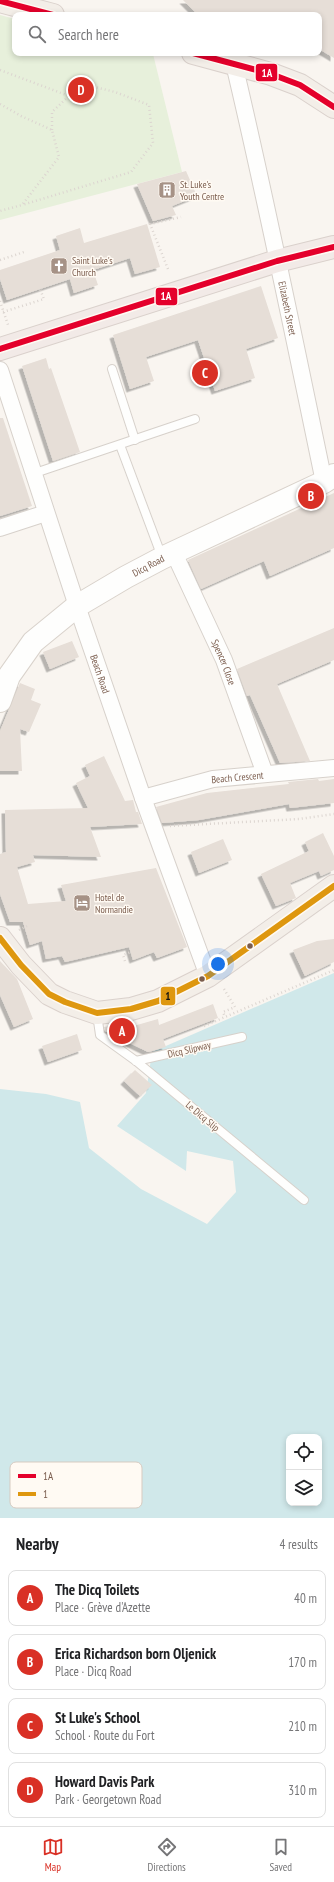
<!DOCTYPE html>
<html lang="en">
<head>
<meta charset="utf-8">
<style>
	:root { --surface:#fff; --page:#f6f6f6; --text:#202124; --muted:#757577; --line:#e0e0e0; --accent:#d93025 }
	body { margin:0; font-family:"PT Sans Narrow",sans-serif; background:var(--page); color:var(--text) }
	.controls { position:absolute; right:12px; bottom:12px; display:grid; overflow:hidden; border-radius:8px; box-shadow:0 2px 6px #0003 }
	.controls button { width:36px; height:36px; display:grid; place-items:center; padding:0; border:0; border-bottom:1px solid var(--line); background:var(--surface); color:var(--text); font:20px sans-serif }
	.you { position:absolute; left:218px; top:964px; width:14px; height:14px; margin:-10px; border:3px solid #fff; border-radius:50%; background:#1a73e8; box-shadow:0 0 0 6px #1a73e833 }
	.badge { display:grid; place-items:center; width:26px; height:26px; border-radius:50%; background:var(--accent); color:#fff; font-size:13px; font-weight:700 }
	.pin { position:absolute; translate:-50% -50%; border:2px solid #fff; box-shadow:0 1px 4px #0006 }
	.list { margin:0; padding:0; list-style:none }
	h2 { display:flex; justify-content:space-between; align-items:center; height:52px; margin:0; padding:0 16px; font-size:17px }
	h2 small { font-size:13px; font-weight:400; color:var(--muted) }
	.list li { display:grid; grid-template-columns:26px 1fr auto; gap:12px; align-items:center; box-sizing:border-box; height:56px; margin:0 8px 8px; padding:0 8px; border:1px solid var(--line); border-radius:8px }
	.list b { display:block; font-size:15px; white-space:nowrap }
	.list p { margin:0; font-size:13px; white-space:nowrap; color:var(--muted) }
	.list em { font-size:13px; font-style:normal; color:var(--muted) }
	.icon { flex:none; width:22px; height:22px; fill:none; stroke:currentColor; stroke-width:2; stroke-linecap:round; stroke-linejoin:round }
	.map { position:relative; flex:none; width:334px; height:1518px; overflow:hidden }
	.search { position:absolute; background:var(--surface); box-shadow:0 2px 6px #0003; left:12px; right:12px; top:12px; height:44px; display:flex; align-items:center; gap:10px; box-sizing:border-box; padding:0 14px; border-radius:8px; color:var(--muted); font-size:15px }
	.sheet { height:308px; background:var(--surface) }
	nav { display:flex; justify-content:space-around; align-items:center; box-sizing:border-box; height:56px; border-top:1px solid var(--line); background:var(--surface); font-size:11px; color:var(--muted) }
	nav a { display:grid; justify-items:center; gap:2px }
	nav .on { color:var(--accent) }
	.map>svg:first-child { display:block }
</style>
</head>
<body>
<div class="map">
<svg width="334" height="1518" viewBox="0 0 334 1518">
	<defs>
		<filter id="shadow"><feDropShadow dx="-3.5" dy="3.5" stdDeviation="0" flood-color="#0004"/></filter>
	</defs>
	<rect width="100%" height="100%" fill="#f9f5f0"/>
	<!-- green -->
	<path fill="#e7f0db" d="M0,15L15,19V53H147L153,54L182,172L0,220Z"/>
	<!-- water -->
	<path fill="#d0e8ea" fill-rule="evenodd" d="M334,973V1518H0V1089L46,1094L80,1102L89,1148L141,1189L207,1224L236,1192L233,1161L187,1151L186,1171L117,1126L146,1093L152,1052ZM289,1437H319V1503H289Z"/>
	<!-- building -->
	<g fill="#e6ded7" filter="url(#shadow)">
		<path d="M183,0H334V58L319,49V15H198Z"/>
		<path d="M186,171L197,196L172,206L176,215L153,221L137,184Z"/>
		<path d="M147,224L160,267L135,274L130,258L93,270L98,285L74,293L70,279L7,300L0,279V270L60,250L56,236L80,228L84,243Z"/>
		<path d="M261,286L278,338L246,349L255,378L215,391L198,340L146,357L154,381L130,389L113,335Z"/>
		<path d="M46,358L49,369L51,368L80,452L53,461L22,366Z"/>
		<path d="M0,418H3L32,506L0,516Z"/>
		<path d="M334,493V548L270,576L264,561L201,589L188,560Z"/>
		<path d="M334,628V660L277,684L310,761L280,763L250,695L247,696L237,669Z"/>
		<path d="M72,641L79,657L50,669L43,652Z"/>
		<path d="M20,683L35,689L31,700L41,704L29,732L20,729L22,771H0V731Z"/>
		<path d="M104,756L125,801L133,800L136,812H138L142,824L90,827L101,857L33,855L35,862L17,867L28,904L66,901L61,885L156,868L187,947L157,958L154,952L133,960L129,947L65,962L62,956L46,959L42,941L30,945L23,922H10L0,894V854L6,852L5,810L88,808L76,783L90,776L85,765Z"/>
		<path d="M318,779L319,781L334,779V803L290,808L289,804L199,820L162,823L156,807L207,793L289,784L288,782Z"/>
		<path d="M323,833L334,856V870L321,876L319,871L290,883L296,898L276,906L261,874L309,851L305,842Z"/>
		<path d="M223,839L232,860L199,873L191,852Z"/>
		<path d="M334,939V962L305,976L293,950L317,941Z"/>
		<path d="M0,961L17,979L33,1019L14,1027L0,995Z"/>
		<path d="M213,1004L218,1018L163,1039L166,1047L148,1052L105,1031L104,1027L128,1023L130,1027L158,1019L159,1025Z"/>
		<path d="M77,1034L82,1050L48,1062L42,1046Z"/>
		<path d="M135,1070L152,1085L140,1096L124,1081Z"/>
	</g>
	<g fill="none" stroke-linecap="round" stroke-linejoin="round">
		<defs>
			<g id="lane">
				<path d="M112,369L135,440"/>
				<path d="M120,445L162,557"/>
				<path d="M35,473L195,419"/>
				<path d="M97,1014L100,1035L136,1061L304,1200"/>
				<path d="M136,1061L242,1037"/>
			</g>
			<g id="street">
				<path id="s1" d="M234,64C267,203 295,343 324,482"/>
				<path id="s2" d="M0,370L77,606L143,798L208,976"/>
				<path d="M0,528L46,513"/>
				<path id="s3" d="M174,553L224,660L265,774"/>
				<path id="s4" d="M143,798L213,779L334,768"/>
			</g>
			<g id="secondary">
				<path id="s5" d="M0,701L9,676L33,642L77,606L126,577L162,558L324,482L334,475"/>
			</g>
			<g id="primary">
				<path d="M0,1L53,15"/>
				<path d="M193,53L271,74L300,85L334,107"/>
				<path d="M0,938L21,965L49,994L65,1002L97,1013L131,1009L158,1001L208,976L334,886"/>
			</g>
			<path id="highway" d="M0,349L277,261L334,247"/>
		</defs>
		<!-- lane casing -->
		<use href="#lane" stroke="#d7d1cb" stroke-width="10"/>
		<!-- street casing -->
		<use href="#street" stroke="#d7d1cb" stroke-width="18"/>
		<!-- secondary casing -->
		<use href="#secondary" stroke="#d9d2cb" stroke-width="24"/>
		<!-- primary casing -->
		<use href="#primary" stroke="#dad1cc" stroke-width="24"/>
		<!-- highway casing -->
		<use href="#highway" stroke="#dad1cc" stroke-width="24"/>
		<!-- path -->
		<g stroke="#dcd5d0" stroke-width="2.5" stroke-dasharray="1 3" stroke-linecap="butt">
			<path d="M0,70L69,96L91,86L115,92L149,105L153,143L131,172L22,205"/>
			<path d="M0,104L21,116L52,130L59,157L22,205L0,211"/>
			<path d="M52,130V112L69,96"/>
			<path d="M0,260L24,252"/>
			<path d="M168,269L150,224L181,217"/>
			<path d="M0,301L8,325"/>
			<path d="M3,312L44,299L40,289"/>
			<path d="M170,826L299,819L334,814"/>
			<path d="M19,930L27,926"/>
			<path d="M125,961L123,955L131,952"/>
			<path d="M224,989L235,1007L223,1012L225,1017"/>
			<path d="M204,1026L334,970"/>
		</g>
		<!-- lane -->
		<use href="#lane" stroke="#fefefd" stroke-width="8"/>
		<!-- street -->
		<use href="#street" stroke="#fefefd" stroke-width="16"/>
		<!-- secondary -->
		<use href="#secondary" stroke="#fefefd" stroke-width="22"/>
		<!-- primary -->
		<use href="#primary" stroke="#f3eee8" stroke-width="22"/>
		<!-- highway -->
		<use href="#highway" stroke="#f2eae7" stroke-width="22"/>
		<defs>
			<g id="bus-1">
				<path d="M0,1L53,15"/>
				<path d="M193,53L271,74L300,85L334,107"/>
				<path d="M0,349L277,261L334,247"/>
			</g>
			<path id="bus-2" d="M0,938L21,965L49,994L65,1002L97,1013L131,1009L158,1001L208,976L334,886"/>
		</defs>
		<!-- bus-1 casing -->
		<use href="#bus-1" stroke="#fffaf3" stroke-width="9"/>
		<!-- bus-2 casing -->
		<use href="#bus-2" stroke="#fffaf3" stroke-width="9"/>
		<!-- bus-1 -->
		<use href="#bus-1" stroke="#e4002b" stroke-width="6"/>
		<!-- bus-2 -->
		<use href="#bus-2" stroke="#de970f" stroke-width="6"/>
	</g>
	<!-- icons -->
	<defs>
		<symbol id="building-square" viewBox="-11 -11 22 22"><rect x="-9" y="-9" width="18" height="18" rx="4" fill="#a69286" stroke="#fffaf3"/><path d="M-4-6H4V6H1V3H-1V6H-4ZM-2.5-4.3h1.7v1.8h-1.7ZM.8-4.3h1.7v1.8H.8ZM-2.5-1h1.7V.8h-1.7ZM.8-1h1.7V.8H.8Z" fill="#fff"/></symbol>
		<symbol id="church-square" viewBox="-11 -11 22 22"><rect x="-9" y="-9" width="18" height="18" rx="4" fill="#a69286" stroke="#fffaf3"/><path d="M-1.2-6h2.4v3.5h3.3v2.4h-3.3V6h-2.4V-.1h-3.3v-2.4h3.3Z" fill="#fff"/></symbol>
		<symbol id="hotel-square" viewBox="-11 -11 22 22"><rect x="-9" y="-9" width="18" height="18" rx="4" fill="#a69286" stroke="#fffaf3"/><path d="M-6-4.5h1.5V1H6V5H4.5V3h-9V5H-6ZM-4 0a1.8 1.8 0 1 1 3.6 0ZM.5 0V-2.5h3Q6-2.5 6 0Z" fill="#fff"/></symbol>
	</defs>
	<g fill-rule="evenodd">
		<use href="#building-square" x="157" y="180" width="20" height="20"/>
		<use href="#church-square" x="49" y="256" width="20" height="20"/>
		<use href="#hotel-square" x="72" y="893" width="20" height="20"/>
	</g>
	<!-- markers -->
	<g fill="#7a5c4d" stroke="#fffaf3" stroke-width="1.5">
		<circle cx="250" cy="946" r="3.5"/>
		<circle cx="202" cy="979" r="3.5"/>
	</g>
	<g text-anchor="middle" stroke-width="3" stroke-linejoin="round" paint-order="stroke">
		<!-- poi labels -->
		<g font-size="10" fill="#7a5c4d" stroke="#fffaf3" text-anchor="start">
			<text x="180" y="188">St. Luke's<tspan x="180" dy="12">Youth Centre</tspan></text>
			<text x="72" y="264">Saint Luke's<tspan x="72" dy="12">Church</tspan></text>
			<text x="95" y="901">Hotel de<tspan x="95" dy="12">Normandie</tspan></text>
		</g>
		<!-- street labels -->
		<g font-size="10" fill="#7a5c4d" stroke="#fffaf3">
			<text dy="4" stroke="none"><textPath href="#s1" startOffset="250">Elizabeth Street</textPath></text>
			<text dy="4" stroke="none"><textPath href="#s5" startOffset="207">Dicq Road</textPath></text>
			<text dy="4" stroke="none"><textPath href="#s3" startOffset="120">Spencer Close</textPath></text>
			<text dy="4" stroke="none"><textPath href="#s2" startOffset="320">Beach Road</textPath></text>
			<text dy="4" stroke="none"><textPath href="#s4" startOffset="97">Beach Crescent</textPath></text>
			<text transform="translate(189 1049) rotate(-13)" y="4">Dicq Slipway</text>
			<text transform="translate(203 1116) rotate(40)" y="4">Le Dicq Slip</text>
		</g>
	</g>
	<!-- legend -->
	<rect x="10" y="1462" width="132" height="46" rx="6" fill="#fffaf3" stroke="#d7cbc1" stroke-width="1"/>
	<rect x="18" y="1474" width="18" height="4" fill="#e4002b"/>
	<rect x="18" y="1492" width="18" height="4" fill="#de970f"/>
	<g font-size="11" fill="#7a5c4d">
		<text x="43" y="1480">1A</text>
		<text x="43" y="1498">1</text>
	</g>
	<g stroke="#fffaf3" stroke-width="1.5">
		<rect x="255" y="63" width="23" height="19" rx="4" fill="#e4002b"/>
		<rect x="155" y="287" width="23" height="19" rx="4" fill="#e4002b"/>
		<rect x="160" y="986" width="16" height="20" rx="4" fill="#de970f"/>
	</g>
	<g font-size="11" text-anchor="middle" font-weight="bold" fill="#fff">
		<text x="267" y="77">1A</text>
		<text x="166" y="300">1A</text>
	</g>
	<g font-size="11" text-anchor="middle" font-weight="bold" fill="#111">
		<text x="168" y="1000">1</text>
	</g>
</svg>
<div class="controls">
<button><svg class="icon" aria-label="locate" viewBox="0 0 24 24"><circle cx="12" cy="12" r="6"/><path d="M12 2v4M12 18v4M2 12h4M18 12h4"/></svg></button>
<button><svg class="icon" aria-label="layers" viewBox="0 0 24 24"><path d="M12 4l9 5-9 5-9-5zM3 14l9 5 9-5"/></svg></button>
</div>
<div class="you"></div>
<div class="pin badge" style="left:122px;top:1031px">A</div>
<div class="pin badge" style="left:311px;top:496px">B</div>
<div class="pin badge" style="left:205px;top:373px">C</div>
<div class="pin badge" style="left:81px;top:90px">D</div>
<div class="search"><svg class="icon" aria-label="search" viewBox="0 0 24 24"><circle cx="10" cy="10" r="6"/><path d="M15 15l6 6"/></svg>Search here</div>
</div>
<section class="sheet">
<h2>Nearby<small>4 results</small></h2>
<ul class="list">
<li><span class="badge">A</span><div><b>The Dicq Toilets</b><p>Place · Grève d'Azette</p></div><em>40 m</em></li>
<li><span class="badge">B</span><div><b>Erica Richardson born Oljenick</b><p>Place · Dicq Road</p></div><em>170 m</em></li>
<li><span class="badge">C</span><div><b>St Luke's School</b><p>School · Route du Fort</p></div><em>210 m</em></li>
<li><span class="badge">D</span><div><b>Howard Davis Park</b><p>Park · Georgetown Road</p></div><em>310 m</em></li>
</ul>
</section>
<nav>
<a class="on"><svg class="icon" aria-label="map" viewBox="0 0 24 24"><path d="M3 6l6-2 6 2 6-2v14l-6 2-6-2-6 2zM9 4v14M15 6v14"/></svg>Map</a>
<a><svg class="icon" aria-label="directions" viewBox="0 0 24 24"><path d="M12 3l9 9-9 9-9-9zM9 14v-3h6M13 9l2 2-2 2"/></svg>Directions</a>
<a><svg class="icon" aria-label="saved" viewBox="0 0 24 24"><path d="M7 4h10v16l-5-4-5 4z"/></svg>Saved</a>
</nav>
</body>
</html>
